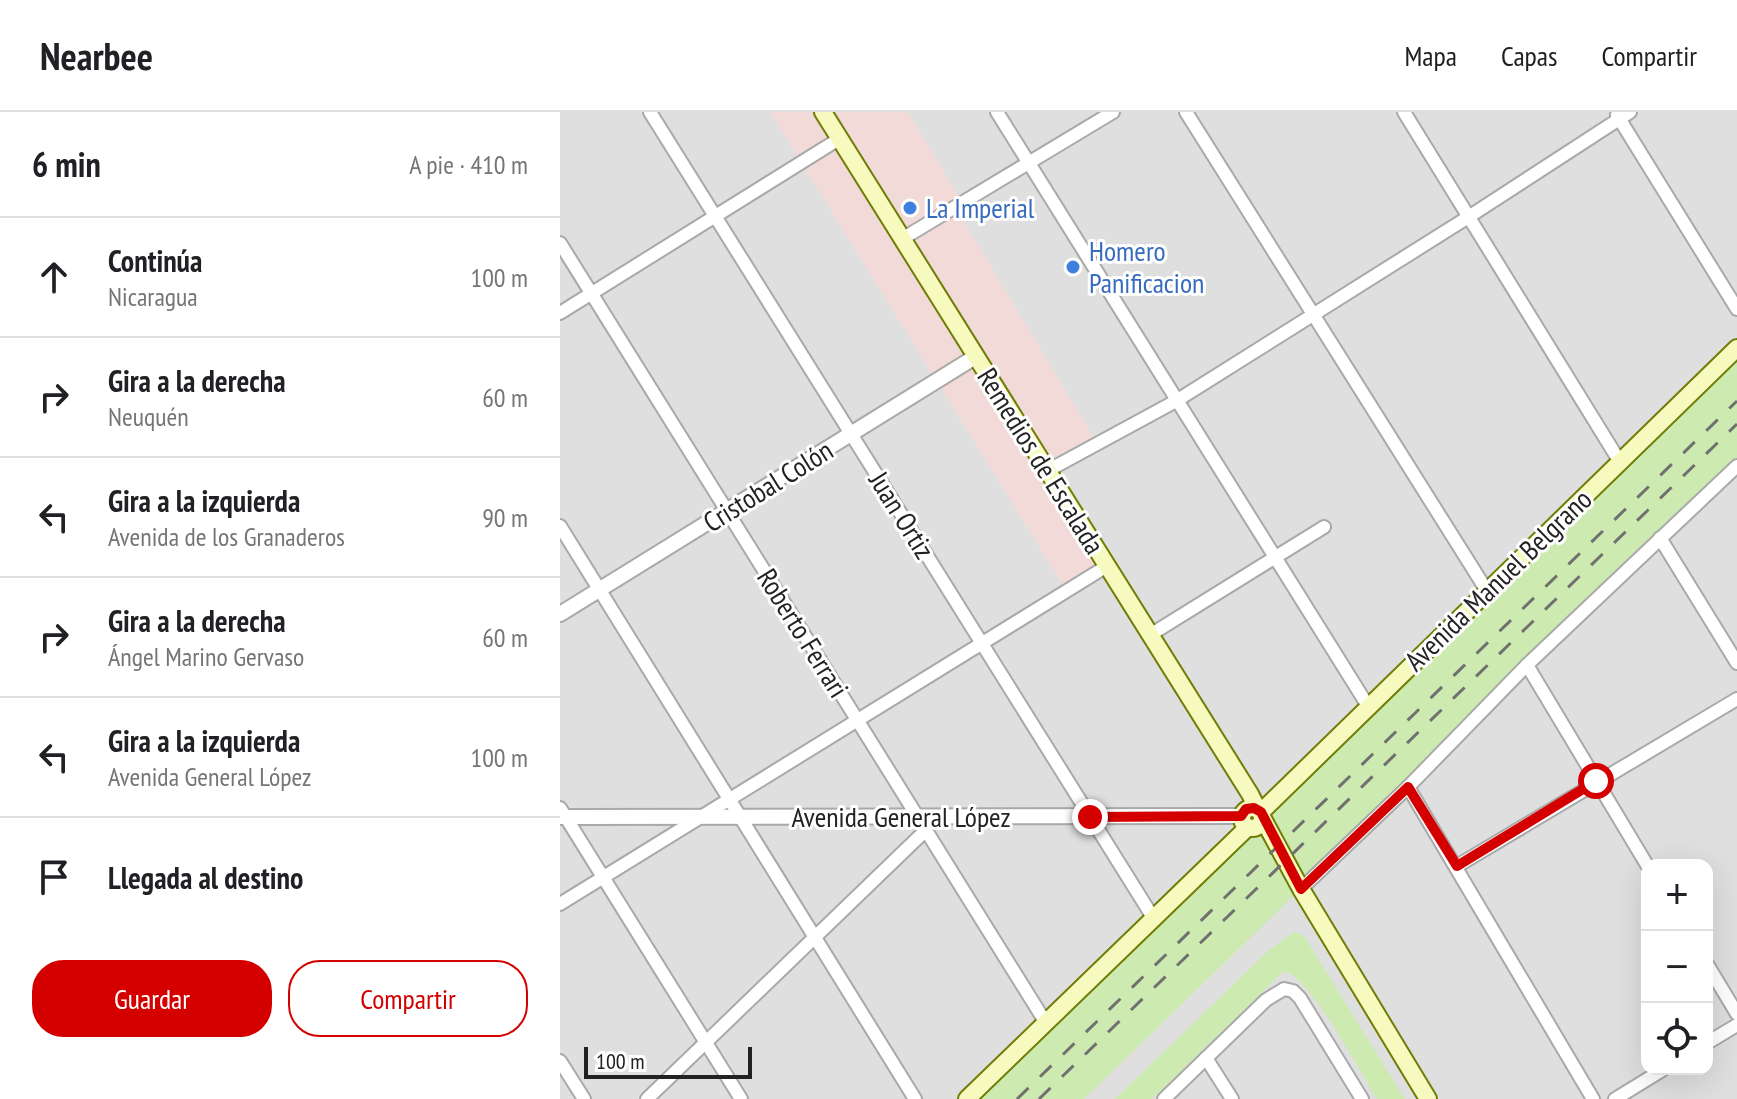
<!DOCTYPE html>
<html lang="es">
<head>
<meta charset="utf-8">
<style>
	:root { --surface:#fff; --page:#f6f6f6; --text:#202124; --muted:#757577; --line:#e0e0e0; --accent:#d40000 }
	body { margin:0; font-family:"PT Sans Narrow",sans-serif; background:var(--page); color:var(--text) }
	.controls { position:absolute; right:24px; bottom:24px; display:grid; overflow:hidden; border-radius:16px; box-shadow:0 8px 32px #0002 }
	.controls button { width:72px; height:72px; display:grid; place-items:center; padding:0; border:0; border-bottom:2px solid var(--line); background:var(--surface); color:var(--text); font:40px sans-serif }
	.scale { position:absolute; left:24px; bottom:20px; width:168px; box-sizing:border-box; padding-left:8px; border:4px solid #222; border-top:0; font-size:22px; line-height:28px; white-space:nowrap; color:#222; -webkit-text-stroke:6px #fff; paint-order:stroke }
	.stop { position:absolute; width:24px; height:24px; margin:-18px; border:6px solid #d40000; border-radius:50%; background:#fff }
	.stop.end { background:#d40000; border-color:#fff; box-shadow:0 2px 8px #0008 }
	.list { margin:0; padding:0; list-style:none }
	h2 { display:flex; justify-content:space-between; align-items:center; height:104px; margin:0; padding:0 32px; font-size:34px }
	h2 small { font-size:26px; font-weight:400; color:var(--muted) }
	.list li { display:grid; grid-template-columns:52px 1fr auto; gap:24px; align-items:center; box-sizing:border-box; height:120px; padding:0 32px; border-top:2px solid var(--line) }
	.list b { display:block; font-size:30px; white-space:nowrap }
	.list p { margin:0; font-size:26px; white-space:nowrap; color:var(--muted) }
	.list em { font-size:26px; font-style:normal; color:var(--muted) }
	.actions { display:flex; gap:16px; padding:24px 32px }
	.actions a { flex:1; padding:18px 0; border:2px solid var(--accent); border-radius:32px; text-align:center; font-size:28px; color:var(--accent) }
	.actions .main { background:var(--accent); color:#fff }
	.icon { flex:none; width:44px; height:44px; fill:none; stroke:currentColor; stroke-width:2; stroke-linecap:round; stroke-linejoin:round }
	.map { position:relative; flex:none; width:1177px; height:987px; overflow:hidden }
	header { display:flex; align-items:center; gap:48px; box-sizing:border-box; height:112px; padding:0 40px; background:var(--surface); border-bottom:2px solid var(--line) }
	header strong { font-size:38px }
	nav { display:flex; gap:44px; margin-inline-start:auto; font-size:28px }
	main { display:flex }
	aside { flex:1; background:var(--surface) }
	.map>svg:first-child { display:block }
</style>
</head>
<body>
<header>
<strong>Nearbee</strong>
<nav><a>Mapa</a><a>Capas</a><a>Compartir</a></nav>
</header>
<main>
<aside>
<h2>6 min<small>A pie · 410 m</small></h2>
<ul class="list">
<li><svg class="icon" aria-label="ahead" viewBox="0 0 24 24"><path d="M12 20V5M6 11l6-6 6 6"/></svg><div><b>Continúa</b><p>Nicaragua</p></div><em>100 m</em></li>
<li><svg class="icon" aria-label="right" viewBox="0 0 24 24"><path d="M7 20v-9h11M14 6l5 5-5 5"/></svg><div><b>Gira a la derecha</b><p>Neuquén</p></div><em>60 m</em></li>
<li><svg class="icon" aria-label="left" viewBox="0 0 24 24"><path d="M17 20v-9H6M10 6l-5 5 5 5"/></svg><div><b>Gira a la izquierda</b><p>Avenida de los Granaderos</p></div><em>90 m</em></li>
<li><svg class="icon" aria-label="right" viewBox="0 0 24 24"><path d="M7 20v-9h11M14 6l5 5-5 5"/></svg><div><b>Gira a la derecha</b><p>Ángel Marino Gervaso</p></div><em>60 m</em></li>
<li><svg class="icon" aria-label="left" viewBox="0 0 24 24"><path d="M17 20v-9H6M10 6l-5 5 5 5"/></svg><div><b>Gira a la izquierda</b><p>Avenida General López</p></div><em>100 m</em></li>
<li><svg class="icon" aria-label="arrive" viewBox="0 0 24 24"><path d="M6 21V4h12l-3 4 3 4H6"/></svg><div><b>Llegada al destino</b></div></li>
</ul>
<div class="actions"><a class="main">Guardar</a><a>Compartir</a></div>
</aside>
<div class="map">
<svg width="1177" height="987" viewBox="0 0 1177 987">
	<rect width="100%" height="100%" fill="#f2efe9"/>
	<!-- residential -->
	<path fill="#e0dfdf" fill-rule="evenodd" d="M0,0H1177V987H0ZM1087,753H1147V957H1087Z"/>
	<!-- commercial -->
	<path fill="#f2dad9" d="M210,0H348L399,85L392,90L537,331L487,359L547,454L503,473Z"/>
	<!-- grass -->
	<g fill="#cdebb0">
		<path d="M1177,236V354L524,987H407Z"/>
		<path d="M734,820L744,824L845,987H817C800,960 751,866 724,859L592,987H555L709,838Z"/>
	</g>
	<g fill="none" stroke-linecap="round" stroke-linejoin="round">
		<defs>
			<g id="minor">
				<path d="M90,0L594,807"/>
				<path d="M437,0L808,594"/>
				<path d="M626,0L927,479"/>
				<path d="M844,0L1060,350"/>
				<path d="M1057,3L1177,197"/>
				<path d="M342,127L553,0"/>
				<path d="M0,131L486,911"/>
				<path d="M0,201L279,27"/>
				<path d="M487,359L616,289L910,104L1070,0"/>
				<path d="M0,414L355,987"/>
				<path d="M1100,426L1177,551"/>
				<path d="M590,523L764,415"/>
				<path d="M967,553L1087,753"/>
				<path d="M848,675L1033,987"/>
				<path d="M0,696L181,987"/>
				<path d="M897,754L1177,587"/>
				<path d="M741,777L848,675L967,553L1177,354"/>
				<path d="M0,792L547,454"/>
				<path d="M1147,852L1177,902"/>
				<path d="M1147,931L1177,913"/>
				<path d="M646,946L672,987"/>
				<path d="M0,949L24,987"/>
				<path d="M87,987L366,718"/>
				<path d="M604,987L706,888L724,877L733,879L740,886L802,987"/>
				<path d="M1055,987L1104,957"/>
			</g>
			<g id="tertiary">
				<path d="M0,502L415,245"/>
				<path d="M0,705L681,704"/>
			</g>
			<g id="secondary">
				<path d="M263,0L690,682L698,698"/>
				<circle cx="692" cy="706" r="10"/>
				<path d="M701,700L1177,236"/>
				<path d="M702,705L741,777L868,987"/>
				<path d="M407,987L687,716"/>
			</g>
		</defs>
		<!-- minor casing -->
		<use href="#minor" stroke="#a9a9a9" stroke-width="16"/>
		<!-- tertiary casing -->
		<use href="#tertiary" stroke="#a9a9a9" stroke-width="18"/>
		<!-- secondary casing -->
		<use href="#secondary" stroke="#707d05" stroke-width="20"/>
		<!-- minor -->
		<use href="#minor" stroke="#fff" stroke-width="12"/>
		<!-- tertiary -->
		<use href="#tertiary" stroke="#fff" stroke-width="14"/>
		<!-- secondary -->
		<use href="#secondary" stroke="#f7fabf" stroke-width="16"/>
		<!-- rail -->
		<g stroke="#707070" stroke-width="3" stroke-dasharray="16 16" stroke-linecap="butt">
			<path d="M457,987L1177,289"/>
			<path d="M479,987L1177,312"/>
		</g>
	</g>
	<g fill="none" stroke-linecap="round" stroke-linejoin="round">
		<!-- route -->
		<path stroke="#d40000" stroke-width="10" d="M530,705L681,704L686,697L694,696L701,700L741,777L848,675L897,754L1036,669"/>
	</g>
	<!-- markers -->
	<g fill="#3f7fe0" stroke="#fff" stroke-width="3">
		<circle cx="350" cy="96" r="8"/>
		<circle cx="513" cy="155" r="8"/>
	</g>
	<g text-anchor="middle" stroke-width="6" stroke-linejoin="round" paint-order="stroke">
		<!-- shop labels -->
		<g font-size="28" fill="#366cbe" stroke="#fff" text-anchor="start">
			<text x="366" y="106">La Imperial</text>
			<text x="529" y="149">Homero<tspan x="529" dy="32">Panificacion</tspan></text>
		</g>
		<!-- street labels -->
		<g font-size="28" fill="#222" stroke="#fff">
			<text transform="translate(481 349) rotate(58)" y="10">Remedios de Escalada</text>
			<text transform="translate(208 374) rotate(-32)" y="10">Cristobal Colón</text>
			<text transform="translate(342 403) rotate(58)" y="10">Juan Ortiz</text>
			<text transform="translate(938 468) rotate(-44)" y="10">Avenida Manuel Belgrano</text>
			<text transform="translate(243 521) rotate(58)" y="10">Roberto Ferrari</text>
			<text x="341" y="715">Avenida General López</text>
		</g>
	</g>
</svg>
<div class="controls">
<button>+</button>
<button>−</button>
<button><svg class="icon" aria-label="locate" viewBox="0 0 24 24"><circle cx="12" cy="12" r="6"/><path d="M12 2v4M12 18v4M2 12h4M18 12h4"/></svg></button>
</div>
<div class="scale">100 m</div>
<div class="stop" style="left:1036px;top:669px"></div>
<div class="stop end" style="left:530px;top:705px"></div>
</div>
</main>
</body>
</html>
